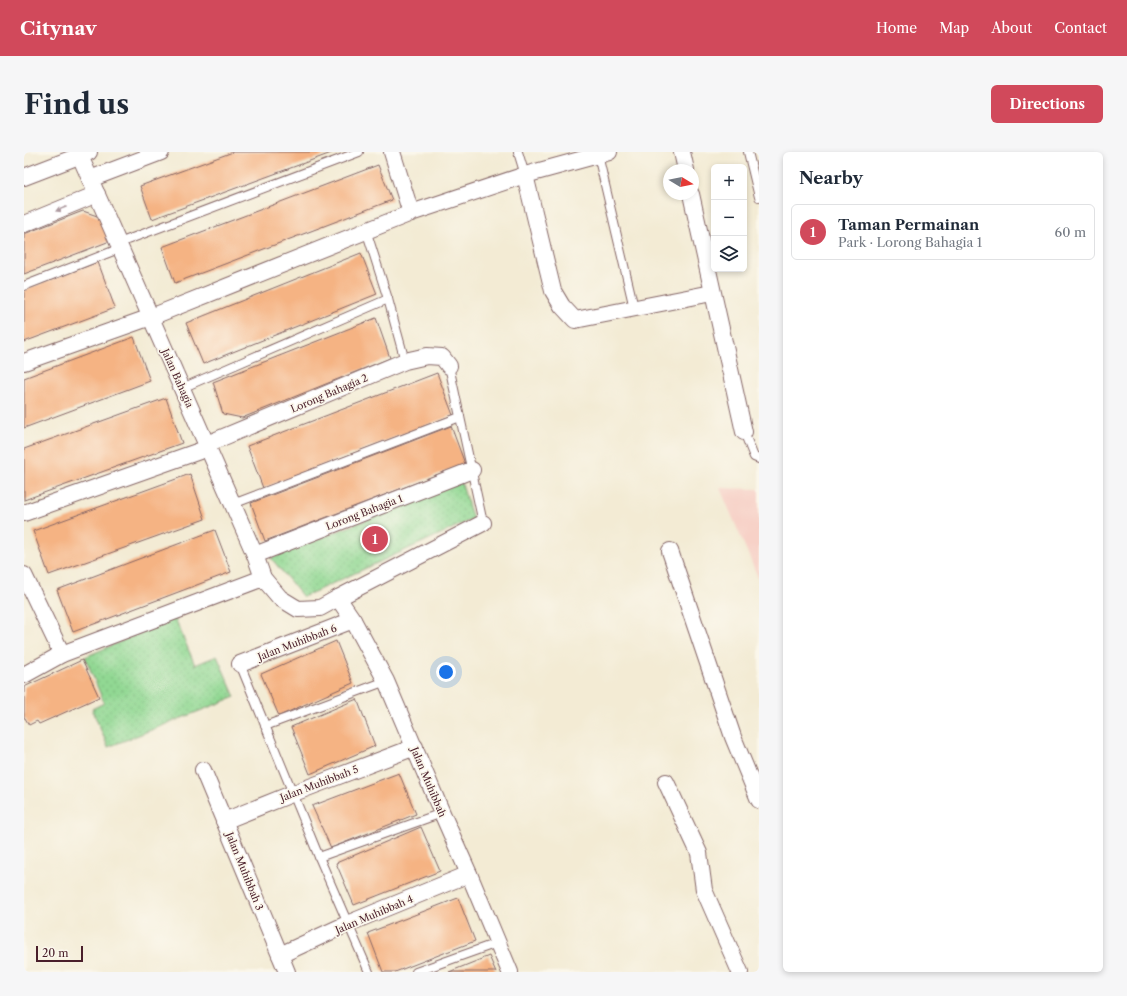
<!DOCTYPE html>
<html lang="en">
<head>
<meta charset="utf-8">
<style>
	:root { --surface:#fff; --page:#f6f6f7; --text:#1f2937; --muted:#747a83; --line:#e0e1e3; --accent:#d1495b }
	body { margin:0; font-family:"Libre Caslon Text",serif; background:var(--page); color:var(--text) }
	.controls { position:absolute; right:12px; top:12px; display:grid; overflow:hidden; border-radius:6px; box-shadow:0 2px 6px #0003 }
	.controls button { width:36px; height:36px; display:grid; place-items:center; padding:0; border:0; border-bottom:1px solid var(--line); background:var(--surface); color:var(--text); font:20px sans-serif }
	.compass { position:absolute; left:639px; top:12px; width:36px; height:36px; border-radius:50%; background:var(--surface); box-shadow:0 2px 6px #0003; rotate:100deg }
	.scale { position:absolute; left:12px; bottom:10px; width:47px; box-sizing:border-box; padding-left:4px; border:2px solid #4a1f2b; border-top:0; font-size:11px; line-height:14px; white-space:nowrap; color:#4a1f2b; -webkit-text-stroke:3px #fbf7ec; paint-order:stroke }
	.you { position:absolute; left:422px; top:520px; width:14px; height:14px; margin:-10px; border:3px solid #fff; border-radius:50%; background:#1a73e8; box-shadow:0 0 0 6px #1a73e833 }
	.badge { display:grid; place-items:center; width:26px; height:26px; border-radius:50%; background:var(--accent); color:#fff; font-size:13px; font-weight:700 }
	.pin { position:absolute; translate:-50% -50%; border:2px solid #fff; box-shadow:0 1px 4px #0006 }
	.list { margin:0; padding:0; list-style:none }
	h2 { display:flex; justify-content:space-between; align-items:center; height:52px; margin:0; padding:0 16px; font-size:17px }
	h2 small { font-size:13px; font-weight:400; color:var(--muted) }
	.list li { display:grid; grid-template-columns:26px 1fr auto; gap:12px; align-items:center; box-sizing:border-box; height:56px; margin:0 8px 8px; padding:0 8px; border:1px solid var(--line); border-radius:6px }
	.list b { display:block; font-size:15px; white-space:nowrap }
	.list p { margin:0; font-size:13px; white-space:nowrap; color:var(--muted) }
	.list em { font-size:13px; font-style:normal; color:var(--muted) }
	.icon { flex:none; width:22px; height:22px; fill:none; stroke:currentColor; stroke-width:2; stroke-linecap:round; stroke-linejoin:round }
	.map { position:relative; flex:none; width:735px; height:820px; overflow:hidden; border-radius:6px }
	header { display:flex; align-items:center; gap:24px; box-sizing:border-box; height:56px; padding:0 20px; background:var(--accent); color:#fff }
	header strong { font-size:19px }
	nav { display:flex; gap:22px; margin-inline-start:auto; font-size:14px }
	.intro { display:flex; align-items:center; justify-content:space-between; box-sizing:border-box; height:96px; padding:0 24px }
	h1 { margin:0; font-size:28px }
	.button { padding:10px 18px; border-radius:6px; background:var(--accent); color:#fff; font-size:14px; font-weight:700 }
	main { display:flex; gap:24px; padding:0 24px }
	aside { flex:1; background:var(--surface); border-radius:6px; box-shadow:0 2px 6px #0003 }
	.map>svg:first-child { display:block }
</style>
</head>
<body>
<header>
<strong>Citynav</strong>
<nav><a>Home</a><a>Map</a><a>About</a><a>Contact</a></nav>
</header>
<div class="intro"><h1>Find us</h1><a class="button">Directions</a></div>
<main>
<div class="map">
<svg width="735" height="820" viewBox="0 0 735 820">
	<defs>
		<pattern id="park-dots" width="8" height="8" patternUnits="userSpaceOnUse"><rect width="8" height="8" fill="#91d893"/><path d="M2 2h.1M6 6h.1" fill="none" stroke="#7fb97f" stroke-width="1.8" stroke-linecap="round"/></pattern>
	</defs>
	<rect width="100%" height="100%" fill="#fbf7ec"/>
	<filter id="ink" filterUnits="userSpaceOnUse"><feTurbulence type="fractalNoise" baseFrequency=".025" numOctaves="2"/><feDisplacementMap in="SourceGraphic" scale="8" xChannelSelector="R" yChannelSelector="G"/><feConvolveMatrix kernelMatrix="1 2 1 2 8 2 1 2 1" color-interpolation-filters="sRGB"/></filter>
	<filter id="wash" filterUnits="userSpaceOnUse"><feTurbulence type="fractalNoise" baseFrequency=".012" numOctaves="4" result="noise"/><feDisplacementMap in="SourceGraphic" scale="16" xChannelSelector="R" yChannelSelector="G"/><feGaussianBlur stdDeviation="0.9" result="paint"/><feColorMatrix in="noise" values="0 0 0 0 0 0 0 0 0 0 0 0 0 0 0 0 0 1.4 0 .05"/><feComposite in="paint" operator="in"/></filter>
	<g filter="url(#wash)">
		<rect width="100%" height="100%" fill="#f3ebd4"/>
		<!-- built -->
		<path fill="#f7d1c7" d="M696,336L735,337V428Z"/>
		<!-- park -->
		<g fill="url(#park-dots)" stroke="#6e7c5f">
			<path d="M437,330L449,367L279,445L247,406Z"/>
			<path d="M151,466L171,513L193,504L211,545L84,595L68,557L80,551L61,505Z"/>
		</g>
		<g id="blocks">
			<!-- building -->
			<g fill="#f5b383">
				<path d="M209,0H310L128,67L116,34Z"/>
				<path d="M354,13L368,48L151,131L138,95Z"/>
				<path d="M59,59L76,65L86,89L0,122V82Z"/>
				<path d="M337,101L353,142L179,212L162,171Z"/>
				<path d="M74,110L91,156L0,190V138Z"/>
				<path d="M352,166L366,206L218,266L199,262L189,230Z"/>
				<path d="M110,185L126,229L0,276V226Z"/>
				<path d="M413,221L429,263L239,336L223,294Z"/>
				<path d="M142,246L158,291L0,348V297Z"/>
				<path d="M427,274L441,312L241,389L227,351Z"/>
				<path d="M166,322L181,367L25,423L9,379Z"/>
				<path d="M191,378L207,420L49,480L33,438Z"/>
				<path d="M312,489L329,531L255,564L237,522Z"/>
				<path d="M58,508L75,545L15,572L13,569L5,573L1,566H0V535Z"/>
				<path d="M333,547L351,594L286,622L267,575Z"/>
				<path d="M375,621L392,662L307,696L288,654Z"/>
				<path d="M397,675L416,719L330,753L312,711Z"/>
				<path d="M434,746L451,789L371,820H359L344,781Z"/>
				<path d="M465,804L472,820H425Z"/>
			</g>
		</g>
	</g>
	<g filter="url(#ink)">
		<use href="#blocks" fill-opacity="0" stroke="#856666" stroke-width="1"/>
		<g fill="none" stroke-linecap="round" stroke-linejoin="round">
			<defs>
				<g id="lane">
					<path d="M494,0L501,23"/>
					<path d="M724,0L735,45"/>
					<path d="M574,3L610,156"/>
					<path d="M342,78L364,147L381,209"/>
					<path d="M95,91L335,0"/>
					<path d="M0,134L97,96"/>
					<path d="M425,214L459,371"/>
					<path d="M158,236L364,147"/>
					<path d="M720,280L730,305L735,307"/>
					<path d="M209,352L436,265"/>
					<path d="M216,512L295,705L345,820"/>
					<path d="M241,574L362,529"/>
					<path d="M295,705L418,661"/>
					<path d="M392,820L473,791"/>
				</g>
				<g id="street">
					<path d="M368,0L387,61"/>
					<path d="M658,0L662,18"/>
					<path d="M56,4L231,403L239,426L256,446L274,457L296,456L314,446L459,371"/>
					<path d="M501,23L529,139L538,154L551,168L688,141"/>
					<path d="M0,25L65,0"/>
					<path d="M66,27L137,0"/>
					<path d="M667,42L720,280"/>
					<path d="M0,72L73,42"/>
					<path d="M0,210L127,165L387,61L501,23L585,0"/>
					<path d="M183,292L381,209L403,204L418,205L425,214"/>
					<path d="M0,361L184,296"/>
					<path d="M646,399L709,585L735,648"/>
					<path d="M231,403L448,318"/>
					<path d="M0,423L38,502"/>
					<path d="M314,446L329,468L362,529L418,661L445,722L486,820"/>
					<path d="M216,512L329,468"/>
					<path d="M0,523L38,502L239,426"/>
					<path d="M179,618L263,820"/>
					<path d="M642,630L675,701L680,738L716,820"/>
					<path d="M200,669L270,641L391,595"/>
					<path d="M256,803L323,772L445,722"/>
				</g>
			</defs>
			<!-- lane casing -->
			<use href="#lane" stroke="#856666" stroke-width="10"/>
			<!-- street casing -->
			<use href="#street" stroke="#856666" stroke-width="18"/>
			<!-- lane -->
			<use href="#lane" stroke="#fff" stroke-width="8"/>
			<!-- street -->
			<use href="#street" stroke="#fff" stroke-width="16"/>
		</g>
		<!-- one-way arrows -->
		<defs><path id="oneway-solid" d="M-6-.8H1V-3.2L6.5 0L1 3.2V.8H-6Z"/></defs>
		<use fill="#ae9aa0" href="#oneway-solid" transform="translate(37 57) rotate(158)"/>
	</g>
	<g text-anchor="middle" stroke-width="3.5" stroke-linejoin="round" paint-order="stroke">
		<!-- street labels -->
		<g font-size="10" fill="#4a1f2b" stroke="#fbf7ec">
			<text transform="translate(154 226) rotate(66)" y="4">Jalan Bahagia</text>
			<text transform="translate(305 241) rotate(-23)" y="4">Lorong Bahagia 2</text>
			<text transform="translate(340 360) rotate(-21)" y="4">Lorong Bahagia 1</text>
			<text transform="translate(273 490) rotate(-21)" y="4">Jalan Muhibbah 6</text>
			<text transform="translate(405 630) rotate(67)" y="4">Jalan Muhibbah</text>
			<text transform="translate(295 631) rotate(-21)" y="4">Jalan Muhibbah 5</text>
			<text transform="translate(221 719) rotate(68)" y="4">Jalan Muhibbah 3</text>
			<text transform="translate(350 762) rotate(-23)" y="4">Jalan Muhibbah 4</text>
		</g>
	</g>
</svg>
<div class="controls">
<button>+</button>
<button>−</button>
<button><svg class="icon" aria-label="layers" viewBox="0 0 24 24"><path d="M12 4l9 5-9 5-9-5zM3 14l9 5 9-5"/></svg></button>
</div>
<svg class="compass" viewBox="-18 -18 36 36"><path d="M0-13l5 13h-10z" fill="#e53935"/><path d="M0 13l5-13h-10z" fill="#747a83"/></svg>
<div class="scale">20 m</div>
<div class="you"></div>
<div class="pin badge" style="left:351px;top:387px">1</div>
</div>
<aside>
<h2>Nearby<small></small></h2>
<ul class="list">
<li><span class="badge">1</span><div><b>Taman Permainan</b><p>Park · Lorong Bahagia 1</p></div><em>60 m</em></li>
</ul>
</aside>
</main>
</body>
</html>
